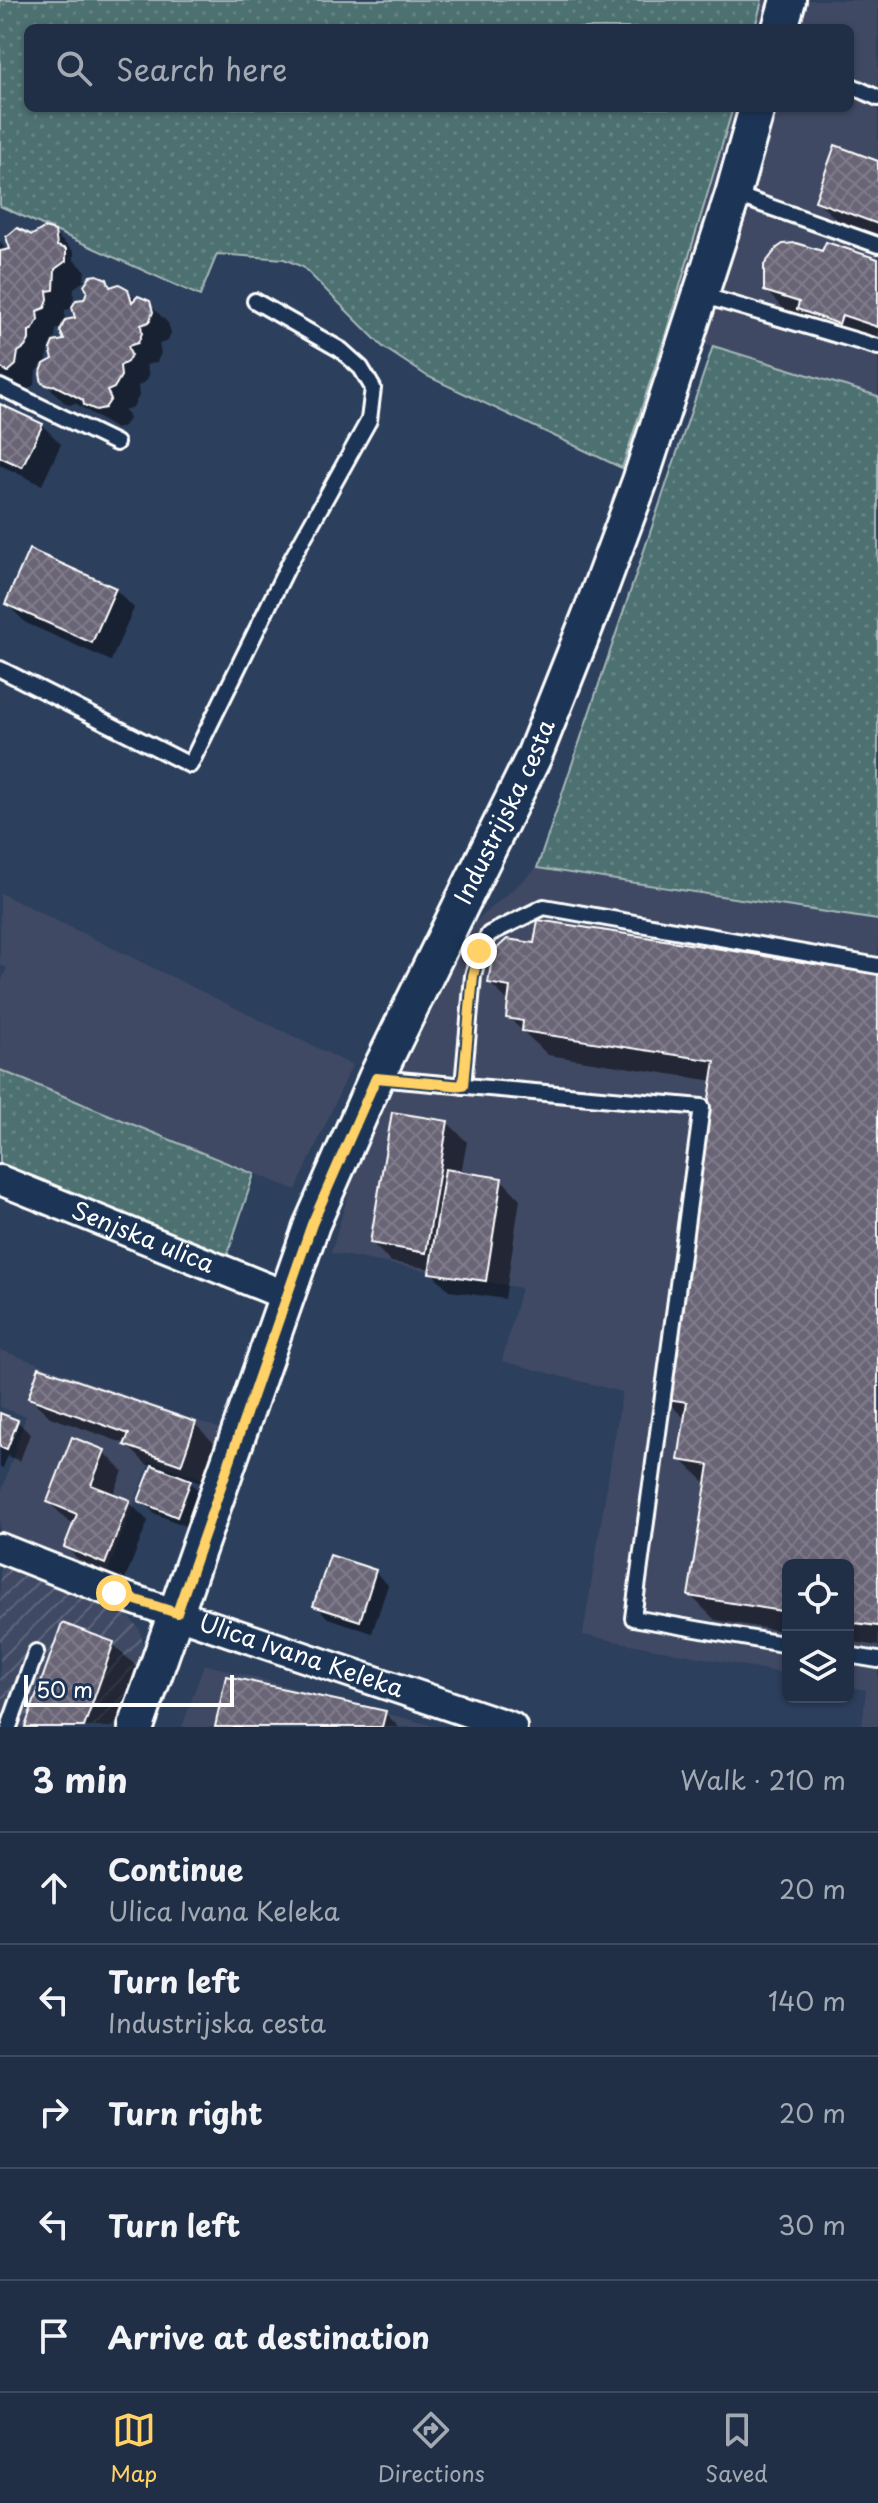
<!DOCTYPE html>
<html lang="en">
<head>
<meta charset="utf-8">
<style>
	:root { --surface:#212f46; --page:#2d3b51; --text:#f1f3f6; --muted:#a2a9b3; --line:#3e4a5f; --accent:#ffd166 }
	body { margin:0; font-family:"Playpen Sans",sans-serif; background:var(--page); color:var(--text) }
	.controls { position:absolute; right:24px; bottom:24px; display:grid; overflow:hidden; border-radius:12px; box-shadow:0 2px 6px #0004 }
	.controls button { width:72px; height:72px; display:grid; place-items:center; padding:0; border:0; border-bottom:2px solid var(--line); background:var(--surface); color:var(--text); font:40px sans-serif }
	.scale { position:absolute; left:24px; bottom:20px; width:210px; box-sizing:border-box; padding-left:8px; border:4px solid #fff; border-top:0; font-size:22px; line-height:28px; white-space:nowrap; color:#fff; -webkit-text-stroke:6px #1d3557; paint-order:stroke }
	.stop { position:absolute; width:24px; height:24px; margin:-18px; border:6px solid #ffd166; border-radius:50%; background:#fff }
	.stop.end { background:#ffd166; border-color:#fff; box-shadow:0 2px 8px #0008 }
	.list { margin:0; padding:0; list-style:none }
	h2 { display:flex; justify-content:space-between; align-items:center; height:104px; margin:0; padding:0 32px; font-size:34px }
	h2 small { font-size:26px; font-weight:400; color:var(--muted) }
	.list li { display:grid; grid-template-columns:52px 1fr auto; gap:24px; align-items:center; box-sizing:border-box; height:112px; padding:0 32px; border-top:2px solid var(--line) }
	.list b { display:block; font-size:30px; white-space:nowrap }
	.list p { margin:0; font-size:26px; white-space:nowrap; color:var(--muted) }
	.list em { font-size:26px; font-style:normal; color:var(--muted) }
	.icon { flex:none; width:44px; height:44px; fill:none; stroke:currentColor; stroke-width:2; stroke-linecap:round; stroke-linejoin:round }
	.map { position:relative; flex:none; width:878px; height:1727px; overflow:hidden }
	.search { position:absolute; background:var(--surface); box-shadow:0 2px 6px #0004; left:24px; right:24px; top:24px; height:88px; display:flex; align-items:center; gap:20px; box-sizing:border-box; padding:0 28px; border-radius:12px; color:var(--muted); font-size:30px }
	.sheet { height:664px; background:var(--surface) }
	nav { display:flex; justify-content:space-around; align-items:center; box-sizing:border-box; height:112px; border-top:2px solid var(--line); background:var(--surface); font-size:22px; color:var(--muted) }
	nav a { display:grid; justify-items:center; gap:4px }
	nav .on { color:var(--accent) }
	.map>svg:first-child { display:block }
</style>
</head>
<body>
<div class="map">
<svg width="878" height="1727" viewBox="0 0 878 1727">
	<defs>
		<pattern id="industrial-furrows" width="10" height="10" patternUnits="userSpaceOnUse" patternTransform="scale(2)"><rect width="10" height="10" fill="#3f4a64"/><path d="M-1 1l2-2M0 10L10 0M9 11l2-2" fill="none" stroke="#5c657b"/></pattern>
		<pattern id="grass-dots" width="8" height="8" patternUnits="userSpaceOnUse" patternTransform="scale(2)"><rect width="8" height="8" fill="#4e7071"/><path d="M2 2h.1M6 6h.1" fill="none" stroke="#698586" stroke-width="1.8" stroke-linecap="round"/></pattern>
		<pattern id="building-cross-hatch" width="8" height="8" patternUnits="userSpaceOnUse" patternTransform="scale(2)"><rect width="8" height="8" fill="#6a6576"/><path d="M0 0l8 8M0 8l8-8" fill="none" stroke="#807c8b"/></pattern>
	</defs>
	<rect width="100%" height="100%" fill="#2c3f5d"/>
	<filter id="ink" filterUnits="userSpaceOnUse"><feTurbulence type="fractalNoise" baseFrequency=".0125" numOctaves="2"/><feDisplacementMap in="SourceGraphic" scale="16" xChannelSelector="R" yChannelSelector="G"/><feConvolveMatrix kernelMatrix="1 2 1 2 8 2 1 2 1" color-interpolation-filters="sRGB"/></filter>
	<g filter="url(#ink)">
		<!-- built -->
		<g fill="#3f4a64">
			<path d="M762,0H878V396L666,333L733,108H850V28H755Z"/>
			<path d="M537,868L878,920V1727H862L866,1690L848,1686V1565H788V1674L583,1635L622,1392L502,1361L521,1288L331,1253L356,1168L474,923Z"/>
			<path d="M0,893L352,1065L296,1190L0,1070V985L7,968L0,965Z"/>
			<path d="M0,1350L226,1431L211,1482L150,1461L107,1575L0,1532V1496L26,1416L0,1407Z"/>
			<path d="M204,1664L437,1727H182Z"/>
		</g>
		<!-- industrial -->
		<path fill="url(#industrial-furrows)" d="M0,1563L125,1612L140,1630L145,1653L121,1727H0Z"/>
		<!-- grass -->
		<g fill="url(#grass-dots)" stroke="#a6b8b8" stroke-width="2">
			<path d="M0,0H762L755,28H28V108H733L666,333L622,468L427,376L383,347L303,267L284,259L217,254L200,296L0,206Z"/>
			<path d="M713,346L878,396V920L537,868Z"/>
			<path d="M0,1070L254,1174L226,1259L0,1172Z"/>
		</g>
		<!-- shadow -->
		<g fill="#0007" fill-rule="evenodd">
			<path d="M878,163V235L837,220L817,201Z"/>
			<path d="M54,233L74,252V260L85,270L84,281L74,288L73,308L65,310V322L77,320L85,300L106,280L114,288L127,290L137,300L148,303L168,323L171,333L168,341L159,344L161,353L157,362L146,365L149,375L146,381L138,386L139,396L133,407L125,410L129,419L124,426L116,429L75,403L70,405L64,402L44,382L55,360L52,348L48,349L47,360L36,371L35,384L28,389L0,375V241L6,252L33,238ZM64,326L67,342L54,344L56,330Z"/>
			<path d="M823,254L878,261V342L790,315L765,290L764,273L769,259Z"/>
			<path d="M0,406L42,425L61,444L42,485L0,465Z"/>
			<path d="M115,589L134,608L111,661L26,623L7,604Z"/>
			<path d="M878,976V1646L848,1641V1565H788V1632L715,1620L690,1595L708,1485L680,1459L686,1420L663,1397L714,1081L548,1055L508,1017L510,1003L490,983Z"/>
			<path d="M448,1123L467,1142L461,1173L501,1179L520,1199L505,1299L450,1291L431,1272L432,1269L391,1262L372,1243Z"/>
			<path d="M30,1398L195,1424L214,1443L201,1483L186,1478L203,1495L190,1528L154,1513L141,1500L154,1467L146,1464L126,1444L50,1417Z"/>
			<path d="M0,1415L17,1421L30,1434L20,1461L7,1456L3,1468L0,1467Z"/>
			<path d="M104,1452L123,1471L113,1496L129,1502L148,1521L124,1582L85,1566L66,1547L75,1524L68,1521L49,1502Z"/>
			<path d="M375,1572L388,1585L372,1633L328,1618L315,1605Z"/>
			<path d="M113,1644L138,1668L117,1727H27Z"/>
			<path d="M385,1713L399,1727H217Z"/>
		</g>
		<!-- building -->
		<g fill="url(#building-cross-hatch)" stroke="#fff" stroke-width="2">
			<path d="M835,145L878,161V224L815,201Z"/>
			<path d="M17,228L32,235L44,228L55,231L57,246L66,249V261L55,269L54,290L47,291L48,299L45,308L37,311L38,320L33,329L29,331V340L25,347L18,352L16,365L8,372L0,367V251L10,249L6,237Z"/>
			<path d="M826,242L878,259V327L842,315L839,324L797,309L799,302L764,291V265L777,248L783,244L796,243L822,251Z"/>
			<path d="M97,275L107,279L110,287L119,284L128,289L132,302L138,296L150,301L153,312L149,322L141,325L142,333L138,343L128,346L131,355L127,362L120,366L121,376L114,388L107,391L111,399L105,408L96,410L84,405L83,400L54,385L49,386L42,383L40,374L44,364L53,359L50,349L53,342L64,340L60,331L65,320L75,318L72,307L76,300L84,299L87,291L84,285L90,276Z"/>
			<path d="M0,404L43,424L22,467L0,457Z"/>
			<path d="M29,549L116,588L92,643L5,604Z"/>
			<path d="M538,920L878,974V1626L848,1622V1565H788V1612L688,1596L709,1465L678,1460L687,1402L661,1398L715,1061L522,1031L523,1021L506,1018L510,987L488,983L493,952L507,939L534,943Z"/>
			<path d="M392,1112L448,1121L426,1253L370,1243Z"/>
			<path d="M445,1169L502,1178L486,1281L429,1273Z"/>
			<path d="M39,1367L196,1422L181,1465L124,1445L129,1434L28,1398Z"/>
			<path d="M0,1413L18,1420L7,1449L0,1447Z"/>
			<path d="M72,1437L105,1450L91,1485L130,1500L105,1564L64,1547L77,1514L47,1502Z"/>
			<path d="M152,1465L191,1480L177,1517L138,1501Z"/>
			<path d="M330,1555L376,1570L360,1621L313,1606Z"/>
			<path d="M62,1623L114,1642L84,1727H25Z"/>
			<path d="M226,1676L386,1711L382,1727H215Z"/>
		</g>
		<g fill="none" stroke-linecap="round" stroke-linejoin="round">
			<defs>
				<g id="service">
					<path d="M850,85L878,98"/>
					<path d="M733,194L878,245"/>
					<path d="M701,295L878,347"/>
					<path d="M0,387L116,443"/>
					<path d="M0,669L190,765L290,562L369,420L373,388L361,368L341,350L255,301"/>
					<path d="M377,1078L702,1107L633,1618L788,1645"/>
					<path d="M463,1086L473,976L479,951L489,934L544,907L878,966"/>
					<path d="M848,1655L878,1660"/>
					<path d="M9,1727L36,1652"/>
				</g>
				<g id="minor">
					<path id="s1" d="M0,1180L287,1296"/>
					<path id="s2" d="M0,1548L114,1593L512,1727"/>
				</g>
				<g id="tertiary">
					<path d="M780,28L788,0"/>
					<path id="s3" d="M136,1727L312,1224L376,1078L534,756L594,605L640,481L733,194L757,108"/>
				</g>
			</defs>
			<!-- service casing -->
			<use href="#service" stroke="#fff" stroke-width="20"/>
			<!-- minor casing -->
			<use href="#minor" stroke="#fff" stroke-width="34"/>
			<!-- tertiary casing -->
			<use href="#tertiary" stroke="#fff" stroke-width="40"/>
			<!-- service -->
			<use href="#service" stroke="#1d3557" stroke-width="14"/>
			<!-- minor -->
			<use href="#minor" stroke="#1d3557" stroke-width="28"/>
			<!-- tertiary -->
			<use href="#tertiary" stroke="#1d3557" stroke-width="34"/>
		</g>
	</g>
	<g fill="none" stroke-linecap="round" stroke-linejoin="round" filter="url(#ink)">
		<!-- route -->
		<path stroke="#ffd166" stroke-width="10" d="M114,1593L177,1613L312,1224L376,1078L463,1086L473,976L479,951"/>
	</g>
	<g text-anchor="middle" stroke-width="6" stroke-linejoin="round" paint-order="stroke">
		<!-- street labels -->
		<g font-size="24" fill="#fff" stroke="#1d3557">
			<text dy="8" stroke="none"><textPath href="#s3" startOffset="988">Industrijska cesta</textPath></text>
			<text dy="8" stroke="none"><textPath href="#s1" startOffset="154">Senjska ulica</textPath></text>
			<text dy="8" stroke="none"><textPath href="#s2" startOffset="320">Ulica Ivana Keleka</textPath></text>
		</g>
	</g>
</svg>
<div class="controls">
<button><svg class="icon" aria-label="locate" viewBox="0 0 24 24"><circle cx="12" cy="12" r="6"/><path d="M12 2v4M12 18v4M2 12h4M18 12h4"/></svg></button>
<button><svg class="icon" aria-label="layers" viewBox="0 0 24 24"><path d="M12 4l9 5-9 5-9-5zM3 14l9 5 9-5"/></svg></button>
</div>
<div class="scale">50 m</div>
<div class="stop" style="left:114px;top:1593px"></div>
<div class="stop end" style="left:479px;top:951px"></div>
<div class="search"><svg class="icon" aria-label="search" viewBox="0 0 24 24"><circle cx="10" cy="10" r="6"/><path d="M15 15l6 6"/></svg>Search here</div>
</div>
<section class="sheet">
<h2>3 min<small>Walk · 210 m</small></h2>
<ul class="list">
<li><svg class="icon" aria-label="ahead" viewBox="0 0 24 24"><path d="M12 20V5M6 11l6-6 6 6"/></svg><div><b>Continue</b><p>Ulica Ivana Keleka</p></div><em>20 m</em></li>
<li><svg class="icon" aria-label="left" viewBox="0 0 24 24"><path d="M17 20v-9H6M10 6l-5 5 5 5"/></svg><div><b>Turn left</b><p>Industrijska cesta</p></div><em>140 m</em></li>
<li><svg class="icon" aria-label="right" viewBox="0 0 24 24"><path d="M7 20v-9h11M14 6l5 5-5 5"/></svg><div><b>Turn right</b></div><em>20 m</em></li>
<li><svg class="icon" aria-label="left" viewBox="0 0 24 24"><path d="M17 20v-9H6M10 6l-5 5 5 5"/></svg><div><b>Turn left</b></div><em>30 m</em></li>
<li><svg class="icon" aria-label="arrive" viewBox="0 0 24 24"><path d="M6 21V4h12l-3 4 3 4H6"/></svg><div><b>Arrive at destination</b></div></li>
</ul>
</section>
<nav>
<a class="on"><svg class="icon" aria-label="map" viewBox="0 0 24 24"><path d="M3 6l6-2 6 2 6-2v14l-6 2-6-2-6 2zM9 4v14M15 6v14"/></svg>Map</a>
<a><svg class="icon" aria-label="directions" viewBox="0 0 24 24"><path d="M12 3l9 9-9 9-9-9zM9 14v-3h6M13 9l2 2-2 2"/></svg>Directions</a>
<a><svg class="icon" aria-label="saved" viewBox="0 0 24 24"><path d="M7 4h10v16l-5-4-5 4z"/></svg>Saved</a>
</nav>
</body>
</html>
